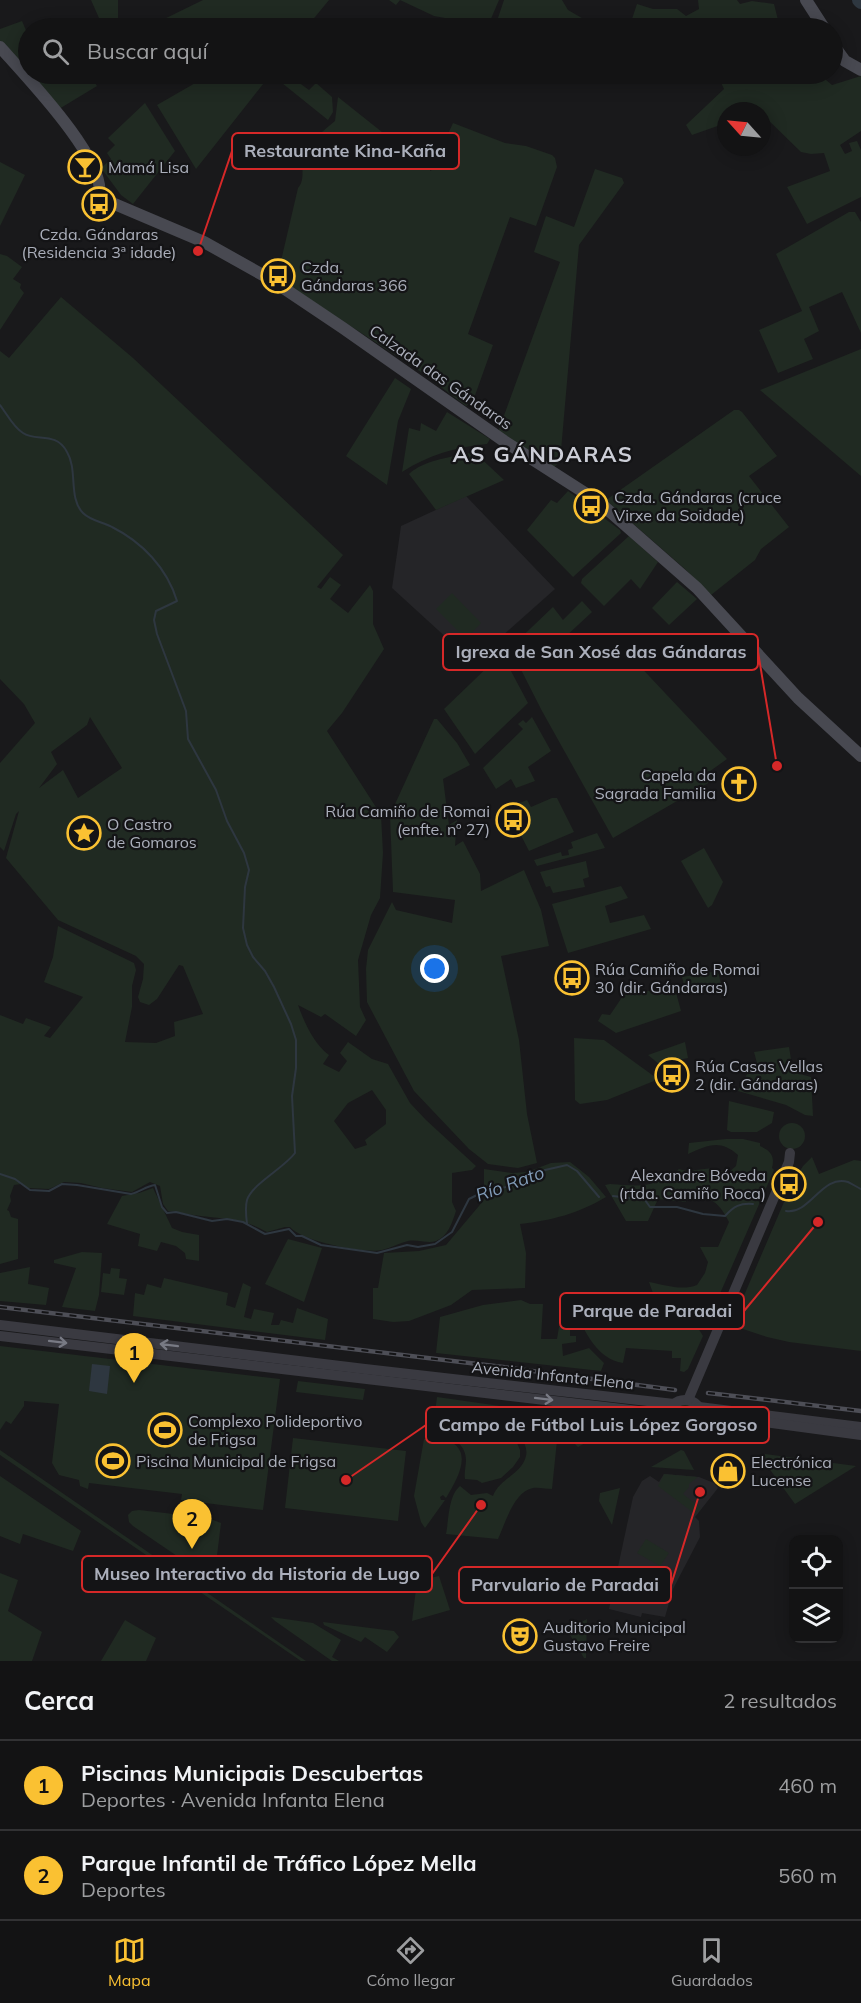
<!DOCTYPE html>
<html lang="es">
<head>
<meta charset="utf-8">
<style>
	:root { --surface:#131314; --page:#1c1c1d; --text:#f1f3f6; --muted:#9d9ea0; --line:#323234; --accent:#fac132 }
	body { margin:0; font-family:Mulish,sans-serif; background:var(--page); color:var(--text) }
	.controls { position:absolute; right:18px; bottom:18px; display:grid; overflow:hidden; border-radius:12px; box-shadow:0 3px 15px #0003 }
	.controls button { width:54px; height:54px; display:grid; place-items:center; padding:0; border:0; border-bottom:2px solid var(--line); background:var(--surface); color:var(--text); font:30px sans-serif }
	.compass { position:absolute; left:717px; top:102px; width:54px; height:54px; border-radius:50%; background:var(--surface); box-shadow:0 3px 15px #0003; rotate:297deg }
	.you { position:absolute; left:435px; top:969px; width:21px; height:21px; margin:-15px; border:4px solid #fff; border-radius:50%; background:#1a73e8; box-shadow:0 0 0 9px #1a73e833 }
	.badge { display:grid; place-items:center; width:39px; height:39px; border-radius:50%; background:var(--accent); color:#111; font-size:20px; font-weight:700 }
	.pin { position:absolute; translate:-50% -50px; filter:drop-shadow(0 2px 3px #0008) }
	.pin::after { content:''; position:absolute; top:32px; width:21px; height:18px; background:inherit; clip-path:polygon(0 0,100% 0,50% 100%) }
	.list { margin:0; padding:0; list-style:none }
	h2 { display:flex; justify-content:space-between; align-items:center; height:78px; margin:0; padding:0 24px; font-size:26px }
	h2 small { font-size:20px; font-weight:400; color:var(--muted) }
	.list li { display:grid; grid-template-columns:39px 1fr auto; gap:18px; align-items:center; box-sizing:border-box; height:90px; padding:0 24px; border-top:2px solid var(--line) }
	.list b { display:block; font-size:22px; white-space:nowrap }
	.list p { margin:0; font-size:20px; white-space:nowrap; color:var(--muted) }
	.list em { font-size:20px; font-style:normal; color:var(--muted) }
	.icon { flex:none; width:33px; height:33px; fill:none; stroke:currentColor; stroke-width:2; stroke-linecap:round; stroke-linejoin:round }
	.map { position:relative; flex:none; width:861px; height:1661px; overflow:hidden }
	.search { position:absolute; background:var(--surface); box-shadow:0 3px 15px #0003; left:18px; right:18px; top:18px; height:66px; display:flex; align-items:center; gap:15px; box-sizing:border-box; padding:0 21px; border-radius:33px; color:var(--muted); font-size:22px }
	.sheet { height:258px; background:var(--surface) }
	nav { display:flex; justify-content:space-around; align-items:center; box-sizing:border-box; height:84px; border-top:2px solid var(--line); background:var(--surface); font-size:16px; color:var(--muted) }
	nav a { display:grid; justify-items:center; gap:3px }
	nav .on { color:var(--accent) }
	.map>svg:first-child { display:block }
</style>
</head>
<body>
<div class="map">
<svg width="861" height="1661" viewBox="0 0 861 1661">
	<rect width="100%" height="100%" fill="#19191b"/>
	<!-- built -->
	<g fill="#252528">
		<path d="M466,496L555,589L473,662L392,588L401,526Z"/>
		<path d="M664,1474L699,1477L714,1483L718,1488L695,1517L699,1521L700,1537L673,1589L665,1617L642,1613L641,1617L609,1609L633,1497L642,1481L650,1476L659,1482Z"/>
	</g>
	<!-- green -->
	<g fill="#202a22" fill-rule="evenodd">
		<path d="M91,0H118V28H76L99,18Z"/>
		<path d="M203,0H329L306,28H159L156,23Z"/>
		<path d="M389,0H499L487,28H441L445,18L434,16L400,0L396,5Z"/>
		<path d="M504,0H562L568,10L587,21L588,28L495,27Z"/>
		<path d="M698,0H737L740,4L752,1L774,4L780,28H629L637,4L653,9H677L686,16L699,9Z"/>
		<path d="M22,21L28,35V73L0,42V29Z"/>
		<path d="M29,74H89L97,86L59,109Z"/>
		<path d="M193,74H271L196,169L157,105L197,82Z"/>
		<path d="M287,74L309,90L316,83L332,97L333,112L328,120L282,83Z"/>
		<path d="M717,74H824L826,80L832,85L861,76V131L840,145L845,154L852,151L849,143L857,141L861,150V197L807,224L787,187L830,171L824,153L811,154L801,152L762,114V111H726V123L692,135L686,125L724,89Z"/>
		<path d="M338,97L431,171L453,123L505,143L526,146L552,155L555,158L557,167L536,226L510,217L468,334L493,345L473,401L466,406L421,372L277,278L298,188C306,179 300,167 304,156C310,141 323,131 335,121Z"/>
		<path d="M145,103L175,151L133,204L121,195L101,168L111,159L107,153L115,145L108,138Z"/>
		<path d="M0,162L25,175L0,226Z"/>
		<path d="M595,169L622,178L624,183L579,245L560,462L553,468L498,432L560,262L534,252L546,216L574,227Z"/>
		<path d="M849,212H855L861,222V333L842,292L809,307L819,331L804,339L813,359L778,373L759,330L802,311L776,254Z"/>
		<path d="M0,254L7,256L22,267L13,279L21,284L20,288L24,293L0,330Z"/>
		<path d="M61,297L133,358L343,555L317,587L321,589L330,577L341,585L330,599L348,613L370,585L373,591V624L384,649L342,713L327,731L381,815L383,853L380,898L371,915L358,960L360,1007L366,1020L356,1036L325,1014L321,1017L298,1005C304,1022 314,1044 329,1055L323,1064L339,1072L347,1061L340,1053L348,1042L372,1059L388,1064L410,1103L426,1120L476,1166L472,1170L452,1173V1202L456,1211C452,1223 448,1236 436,1241C428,1244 417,1239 408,1241C399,1243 391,1248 382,1250C365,1254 301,1241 290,1227H285L267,1232C239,1217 231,1220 201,1216C190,1215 179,1212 168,1211L163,1204L160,1186L150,1182L132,1192L102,1188L81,1183L64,1182L49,1189L27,1188L21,1184L14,1185L10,1196L11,1201L7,1210L9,1211L11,1217L18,1219V1259L0,1264V1015L23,1024L26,1018L51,1027L44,1036L50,1038L83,997L44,982L53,957L58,926L134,963L136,970L132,986V1007L125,1042L156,1043L175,1036L174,1022L203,1014L183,966L179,965L157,999L149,1005L140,1002L138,997L143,979L144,964L136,956L58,920L6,858L19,811L16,814L4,851L0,847V763L35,723L24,704L0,679V351L9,358ZM90,717L122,768L78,798L63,770L39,788L57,764L51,752L87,725ZM372,1090L386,1110V1124L365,1140L367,1145L355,1149L334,1121L348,1103Z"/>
		<path d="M861,349V476L760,390Z"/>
		<path d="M395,378L411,389L398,421L387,485L346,456Z"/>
		<path d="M734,410H739L742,412L777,456L749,476L789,527L761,549L755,560L711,595L685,569L606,500Z"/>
		<path d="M447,412L490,439L487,444C456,447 428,455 402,472L409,428L420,431L421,423L436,431Z"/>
		<path d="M474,452L504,480L436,510L409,474C425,459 454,457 474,452Z"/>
		<path d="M568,491L620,530L621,533L573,577L527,530L551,500L557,503Z"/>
		<path d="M629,536L658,562L640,589L631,579L604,606L581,583L582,579Z"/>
		<path d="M677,582L697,599L669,625L652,608Z"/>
		<path d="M452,593L481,623L466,639L436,609Z"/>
		<path d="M582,601L592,612L564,638L574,649L583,640L602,659L619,644L727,759L706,774L710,782L613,838L542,711L510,648L553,607L563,620Z"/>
		<path d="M500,657L504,658L528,703L475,754L444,709L496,659Z"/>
		<path d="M532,717L551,751L528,767L535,781L516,788L511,779L496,789L483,768L523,729L518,724L523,720L526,723Z"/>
		<path d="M434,719H437L457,743L470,765L443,779L449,825L457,820L455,846L463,841L480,874L481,891L524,870L541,910L549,946L501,956L519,1040L527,1114L537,1163L518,1168L488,1164L469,1149L414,1091L367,1002L366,969L368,950L392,902L396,910L452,923L455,900L393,892L390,815Z"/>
		<path d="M552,798H557L574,832L529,851L507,808L527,800L531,807Z"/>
		<path d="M597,833L605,848L537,866L534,860L561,852L562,856L569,855L568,850L573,848L571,842Z"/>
		<path d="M704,848L723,882L712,905L708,908L681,861Z"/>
		<path d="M586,861L589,877L583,879L585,887L553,893L550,886L546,887L540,872Z"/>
		<path d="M621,886L628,898L605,906L610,923L644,915L651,929L568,953L552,904Z"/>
		<path d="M718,971L721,984L690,991L685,989L682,977Z"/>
		<path d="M674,985L681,1011L616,1033L598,1021L602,1014L610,1015L625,993L648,991Z"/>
		<path d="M574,1038L604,1040L655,1077L654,1081L607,1100L580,1104L575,1100Z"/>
		<path d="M685,1042L688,1058L659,1064L648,1055Z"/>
		<path d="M789,1047L793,1072L811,1077L813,1116L805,1115L786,1105L738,1091L747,1074H760L754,1052Z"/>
		<path d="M729,1101L774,1112L772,1123L757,1132H731L727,1130Z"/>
		<circle cx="792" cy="1136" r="13"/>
		<path d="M726,1139H743L760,1143V1146C771,1151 775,1156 772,1168L774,1170L715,1305L711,1312L705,1313L674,1300L654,1296L649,1282C665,1285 682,1291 697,1285L705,1273L708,1262L700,1247H718L729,1222C718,1200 710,1197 687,1195L686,1202L658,1199L648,1221H626L605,1185L610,1184C640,1186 653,1189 679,1169L687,1171L713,1168L728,1173L736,1166L738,1155C720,1139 708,1145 688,1154L689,1143Z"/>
		<path d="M812,1157L819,1174L854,1160L861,1161V1351L789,1342L767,1337L737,1327L734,1319L790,1188L803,1166Z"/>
		<path d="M570,1162L589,1177L606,1197C577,1214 553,1220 520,1224L526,1253L525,1288L472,1290L451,1305L409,1321L393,1322L373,1319V1288H378L384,1253L419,1251L446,1245L484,1200V1169L512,1173L527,1172L551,1163Z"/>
		<path d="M153,1188L172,1228L182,1232L199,1235V1261L186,1259L185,1253L176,1246L161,1242L157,1251L138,1246L140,1234L107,1224L122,1196L139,1193Z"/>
		<path d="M288,1239L322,1248L304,1302L265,1284Z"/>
		<path d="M82,1252L102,1253L99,1295L95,1311L62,1307L76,1268L54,1263V1260Z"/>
		<path d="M30,1267L28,1284L49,1288L46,1305L0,1301V1273Z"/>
		<path d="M111,1268L120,1269L119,1278L127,1279L124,1295L101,1292L103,1273L110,1274Z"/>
		<path d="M164,1278L228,1293L226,1305L235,1308L243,1283L251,1287L244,1317L251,1319L254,1309L274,1313L271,1325H279L281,1320L293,1323L297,1308L328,1319L325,1340L133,1316L135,1293L144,1295L147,1284L161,1288Z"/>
		<path d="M521,1300L530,1304H543L541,1339H557L559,1327L570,1328V1336H576V1342L562,1344L563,1356L589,1348L604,1363L601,1371L436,1353L440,1317L483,1305Z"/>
		<path d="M590,1304L615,1306L661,1315L698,1328L703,1336L688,1369L684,1372L680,1371L681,1358H672V1351L626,1348L623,1363C597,1359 584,1331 575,1309Z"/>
		<path d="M0,1346L280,1379L263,1510L181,1500L182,1494L89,1483L88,1489L80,1486L79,1480L59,1475L52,1463L59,1404L24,1401V1406L11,1424L6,1421L0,1430Z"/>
		<path d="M298,1381L365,1389L363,1400L296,1392Z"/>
		<path d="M437,1397L507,1407L512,1431L520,1450V1457L513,1467L501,1478L482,1483L477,1480L465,1479C464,1472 466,1466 466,1460C466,1441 446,1436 433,1428Z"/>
		<circle cx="685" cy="1416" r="13"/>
		<path d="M519,1408C533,1409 549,1408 559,1421L552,1489C547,1489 538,1487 533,1488C514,1491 505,1524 498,1539L446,1534C449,1520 448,1496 460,1486L471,1495L487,1493L493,1496C499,1479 522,1474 526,1456C530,1439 506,1428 519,1408Z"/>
		<path d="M578,1412L604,1416L613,1427L578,1447L574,1443Z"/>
		<path d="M431,1437C477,1441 462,1472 446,1498L443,1495L440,1497L441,1500H445L425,1528L421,1522L414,1496L424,1439Z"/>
		<path d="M293,1438L406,1451L398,1521L285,1508Z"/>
		<path d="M0,1450L306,1661H301L0,1455Z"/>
		<path d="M681,1450L684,1451L694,1470L651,1467Z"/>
		<path d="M765,1454L856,1466L795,1504L763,1460L762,1456Z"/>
		<path d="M664,1474L698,1477L689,1484V1487L683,1494L701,1508L695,1514L658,1486Z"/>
		<path d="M0,1476L81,1531L73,1551L23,1534L20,1544L0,1536Z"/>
		<path d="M620,1488L612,1525L599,1501L600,1493Z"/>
		<path d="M139,1510L208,1518L221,1523L215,1572L199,1571L133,1526L129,1522L128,1515L132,1511Z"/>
		<path d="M646,1539L669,1553L660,1566L637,1553Z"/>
		<path d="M0,1573L18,1580L8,1611L42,1632L32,1661H0Z"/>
		<path d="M439,1576L450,1610L412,1621L417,1581Z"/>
		<path d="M271,1617L313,1623L341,1640L332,1657L339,1661H332L275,1621Z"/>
		<path d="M587,1619L586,1658H584L567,1630Z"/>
		<path d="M125,1620L156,1638L146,1661H101Z"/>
		<path d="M323,1622L394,1631L399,1637L387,1652L365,1637L361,1642L324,1625Z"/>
	</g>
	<!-- water -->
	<path fill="#2e3740" d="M92,1364L110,1366L107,1394L89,1391Z"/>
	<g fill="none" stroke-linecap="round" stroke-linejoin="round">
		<!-- stream -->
		<g stroke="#2e3740" stroke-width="2">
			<path d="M0,405C7,414 13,427 23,433C36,442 56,431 67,452C78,470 68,498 83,513C91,521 103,522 112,527C142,542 167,568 177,601L156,611L154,620L157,634L186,711L188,739L216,790L227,821L244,853L249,870L245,887L243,928L247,945L253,957L265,971L274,987L291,1024L296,1040V1068L292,1096L295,1153C284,1168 252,1184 247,1200C245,1207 246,1216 247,1224"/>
			<path d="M0,1174L15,1179L30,1190L49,1191L62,1184L77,1185L131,1194C140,1192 146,1186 155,1185L162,1207L167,1213L176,1212L212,1221L227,1219L243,1222L265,1234L289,1229L296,1236H302L321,1245L377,1253L407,1245L418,1247L435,1244L452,1232L469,1199L481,1193L523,1183L531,1177L545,1170L567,1165L577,1171L599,1197"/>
			<path d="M613,1196L645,1200L650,1207H677L703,1214L725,1216C734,1206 740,1203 753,1204"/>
			<path d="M786,1211C810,1215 822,1174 848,1182C852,1184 857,1187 861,1189"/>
		</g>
		<!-- river -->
		<path stroke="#2e3740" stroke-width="14" d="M859,0L861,2"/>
		<!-- tertiary -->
		<g stroke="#3a3a41" stroke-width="10">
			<path d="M0,1325L365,1369L674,1404"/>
			<path d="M0,1336L656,1413L669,1423"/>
			<circle cx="685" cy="1417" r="17"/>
			<path d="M688,1400L789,1162L790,1153"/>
			<path d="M699,1407L861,1427"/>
			<path d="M700,1424L726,1417L861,1435"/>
		</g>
		<!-- secondary -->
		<g stroke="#484951" stroke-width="12">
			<path d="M806,0L824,28"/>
			<path d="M832,43L845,61L861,70"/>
			<path d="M0,47C22,72 112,165 98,197L204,242L270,279L343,328L504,441L599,502L697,588L798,698L861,756"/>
		</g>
		<defs>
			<g id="rail">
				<path d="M0,1307L503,1367L675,1390"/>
				<path d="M708,1393L861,1411"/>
			</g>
		</defs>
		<!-- rail casing -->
		<use href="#rail" stroke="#4d4e56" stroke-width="4.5"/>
		<!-- rail -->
		<use href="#rail" stroke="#141416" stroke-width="2" stroke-dasharray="7" stroke-linecap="butt"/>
	</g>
	<!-- one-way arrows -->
	<defs><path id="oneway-shaft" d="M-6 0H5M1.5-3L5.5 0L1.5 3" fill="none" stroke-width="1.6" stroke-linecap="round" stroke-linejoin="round" transform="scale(1.5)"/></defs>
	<g stroke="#787a84">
		<use href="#oneway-shaft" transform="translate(58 1342) rotate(7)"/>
		<use href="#oneway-shaft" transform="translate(169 1345) rotate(-173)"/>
		<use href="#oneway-shaft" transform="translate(544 1399) rotate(7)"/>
	</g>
	<!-- icons -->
	<defs>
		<symbol id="bar-ring" viewBox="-11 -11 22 22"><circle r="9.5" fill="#141416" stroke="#fac132" stroke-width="1.5"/><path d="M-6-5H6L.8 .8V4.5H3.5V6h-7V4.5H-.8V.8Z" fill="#fac132"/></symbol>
		<symbol id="bus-ring" viewBox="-11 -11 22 22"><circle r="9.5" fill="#141416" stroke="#fac132" stroke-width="1.5"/><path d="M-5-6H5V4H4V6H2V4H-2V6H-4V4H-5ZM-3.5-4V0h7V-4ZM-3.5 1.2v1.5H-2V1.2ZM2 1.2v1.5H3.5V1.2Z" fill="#fac132"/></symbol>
		<symbol id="church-ring" viewBox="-11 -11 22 22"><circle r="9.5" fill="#141416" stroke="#fac132" stroke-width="1.5"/><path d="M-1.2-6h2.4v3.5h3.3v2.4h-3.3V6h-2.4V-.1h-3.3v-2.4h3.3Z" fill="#fac132"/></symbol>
		<symbol id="sight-ring" viewBox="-11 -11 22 22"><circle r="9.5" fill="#141416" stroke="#fac132" stroke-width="1.5"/><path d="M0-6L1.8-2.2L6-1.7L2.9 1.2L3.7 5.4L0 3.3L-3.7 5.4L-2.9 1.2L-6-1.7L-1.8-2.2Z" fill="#fac132"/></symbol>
		<symbol id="stadium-ring" viewBox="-11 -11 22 22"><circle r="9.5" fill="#141416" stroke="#fac132" stroke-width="1.5"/><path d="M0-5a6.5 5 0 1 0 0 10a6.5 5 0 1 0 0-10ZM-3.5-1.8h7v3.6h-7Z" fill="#fac132"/></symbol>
		<symbol id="shop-ring" viewBox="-11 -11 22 22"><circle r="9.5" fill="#141416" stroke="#fac132" stroke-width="1.5"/><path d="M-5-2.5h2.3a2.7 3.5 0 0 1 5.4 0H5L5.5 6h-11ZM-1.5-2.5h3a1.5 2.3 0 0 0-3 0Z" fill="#fac132"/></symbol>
		<symbol id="theatre-ring" viewBox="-11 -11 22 22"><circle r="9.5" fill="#141416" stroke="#fac132" stroke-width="1.5"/><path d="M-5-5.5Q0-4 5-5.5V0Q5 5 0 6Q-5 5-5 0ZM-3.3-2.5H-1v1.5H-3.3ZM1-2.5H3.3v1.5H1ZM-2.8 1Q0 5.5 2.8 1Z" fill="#fac132"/></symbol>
	</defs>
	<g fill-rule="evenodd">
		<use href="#bar-ring" x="66" y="148" width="38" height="38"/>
		<use href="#bus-ring" x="80" y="185" width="38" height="38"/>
		<use href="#bus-ring" x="259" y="257" width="38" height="38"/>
		<use href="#bus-ring" x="572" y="487" width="38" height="38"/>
		<use href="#church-ring" x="720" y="765" width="38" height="38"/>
		<use href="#bus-ring" x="494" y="801" width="38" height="38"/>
		<use href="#sight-ring" x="65" y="814" width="38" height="38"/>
		<use href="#bus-ring" x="553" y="959" width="38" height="38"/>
		<use href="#bus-ring" x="653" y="1056" width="38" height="38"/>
		<use href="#bus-ring" x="770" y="1165" width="38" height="38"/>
		<use href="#stadium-ring" x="146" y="1411" width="38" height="38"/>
		<use href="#stadium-ring" x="94" y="1442" width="38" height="38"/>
		<use href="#shop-ring" x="709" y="1452" width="38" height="38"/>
		<use href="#theatre-ring" x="501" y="1617" width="38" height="38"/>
	</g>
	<g text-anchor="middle" stroke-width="4.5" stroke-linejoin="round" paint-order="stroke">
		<!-- poi labels -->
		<g font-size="16" fill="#abafbb" stroke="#141416" text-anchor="start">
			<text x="108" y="173">Mamá Lisa</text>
			<text x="99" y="240" text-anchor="middle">Czda. Gándaras<tspan x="99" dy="18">(Residencia 3ª idade)</tspan></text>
			<text x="301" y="273">Czda.<tspan x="301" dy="18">Gándaras 366</tspan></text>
			<text x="614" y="503">Czda. Gándaras (cruce<tspan x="614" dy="18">Virxe da Soidade)</tspan></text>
			<text x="716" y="781" text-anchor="end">Capela da<tspan x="716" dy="18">Sagrada Familia</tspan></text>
			<text x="490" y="817" text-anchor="end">Rúa Camiño de Romai<tspan x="490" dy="18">(enfte. nº 27)</tspan></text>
			<text x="107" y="830">O Castro<tspan x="107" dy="18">de Gomaros</tspan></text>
			<text x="595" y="975">Rúa Camiño de Romai<tspan x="595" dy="18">30 (dir. Gándaras)</tspan></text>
			<text x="695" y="1072">Rúa Casas Vellas<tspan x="695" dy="18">2 (dir. Gándaras)</tspan></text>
			<text x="766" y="1181" text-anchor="end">Alexandre Bóveda<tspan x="766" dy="18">(rtda. Camiño Roca)</tspan></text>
			<text x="188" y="1427">Complexo Polideportivo<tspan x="188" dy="18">de Frigsa</tspan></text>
			<text x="136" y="1467">Piscina Municipal de Frigsa</text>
			<text x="751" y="1468">Electrónica<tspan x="751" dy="18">Lucense</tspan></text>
			<text x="543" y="1633">Auditorio Municipal<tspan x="543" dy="18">Gustavo Freire</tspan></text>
		</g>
		<!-- street labels -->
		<g font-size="16" fill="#abafbb" stroke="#141416">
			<text transform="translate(441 377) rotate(35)" y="6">Calzada das Gándaras</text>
			<text transform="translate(553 1375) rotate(6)" y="6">Avenida Infanta Elena</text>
		</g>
		<!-- water labels -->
		<g font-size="18" font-style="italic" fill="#819bb7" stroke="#141416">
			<text transform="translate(510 1184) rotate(-20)" y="6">Río Rato</text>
		</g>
		<!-- district labels -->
		<g font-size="22" font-weight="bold" letter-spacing="1.5" fill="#ccced7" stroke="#141416">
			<text x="543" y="462">AS GÁNDARAS</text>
		</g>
	</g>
	<!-- callouts -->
	<path fill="none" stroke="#d62828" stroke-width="2" d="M198 251L232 151M777 766L758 652M818 1222L744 1311M346 1480L426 1425M481 1505L432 1574M700 1492L671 1585"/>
	<g fill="#d62828" stroke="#141416" stroke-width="2">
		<circle cx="198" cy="251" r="6"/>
		<circle cx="777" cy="766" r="6"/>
		<circle cx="818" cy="1222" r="6"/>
		<circle cx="346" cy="1480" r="6"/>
		<circle cx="481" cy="1505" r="6"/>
		<circle cx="700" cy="1492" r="6"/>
	</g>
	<g fill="#141416" stroke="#d62828" stroke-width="2">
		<rect x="232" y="133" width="227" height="36" rx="6"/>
		<rect x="443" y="634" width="315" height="36" rx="6"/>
		<rect x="560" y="1293" width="184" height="36" rx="6"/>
		<rect x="426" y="1407" width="343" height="36" rx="6"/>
		<rect x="82" y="1556" width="350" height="36" rx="6"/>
		<rect x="459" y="1567" width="212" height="36" rx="6"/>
	</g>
	<g font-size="18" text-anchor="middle" font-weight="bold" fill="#abafbb">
		<text x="345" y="157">Restaurante Kina-Kaña</text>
		<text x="601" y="658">Igrexa de San Xosé das Gándaras</text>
		<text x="652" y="1317">Parque de Paradai</text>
		<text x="598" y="1431">Campo de Fútbol Luis López Gorgoso</text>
		<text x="257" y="1580">Museo Interactivo da Historia de Lugo</text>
		<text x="565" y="1591">Parvulario de Paradai</text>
	</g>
</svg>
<div class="controls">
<button><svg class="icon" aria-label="locate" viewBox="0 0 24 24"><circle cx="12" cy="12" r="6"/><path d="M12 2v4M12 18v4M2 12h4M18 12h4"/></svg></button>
<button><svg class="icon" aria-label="layers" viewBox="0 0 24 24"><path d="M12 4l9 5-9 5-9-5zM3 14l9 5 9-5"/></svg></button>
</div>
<svg class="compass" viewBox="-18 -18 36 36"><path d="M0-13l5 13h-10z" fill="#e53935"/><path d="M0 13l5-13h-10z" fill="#9d9ea0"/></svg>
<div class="you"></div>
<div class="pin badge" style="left:134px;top:1383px">1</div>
<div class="pin badge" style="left:192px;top:1549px">2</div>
<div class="search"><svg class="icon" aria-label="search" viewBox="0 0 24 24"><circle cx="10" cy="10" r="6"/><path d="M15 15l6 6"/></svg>Buscar aquí</div>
</div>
<section class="sheet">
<h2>Cerca<small>2 resultados</small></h2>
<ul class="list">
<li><span class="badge">1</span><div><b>Piscinas Municipais Descubertas</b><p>Deportes · Avenida Infanta Elena</p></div><em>460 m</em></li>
<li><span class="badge">2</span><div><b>Parque Infantil de Tráfico López Mella</b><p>Deportes</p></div><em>560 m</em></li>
</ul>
</section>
<nav>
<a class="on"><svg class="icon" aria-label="map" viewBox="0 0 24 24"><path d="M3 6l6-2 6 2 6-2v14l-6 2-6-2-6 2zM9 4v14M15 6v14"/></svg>Mapa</a>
<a><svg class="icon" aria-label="directions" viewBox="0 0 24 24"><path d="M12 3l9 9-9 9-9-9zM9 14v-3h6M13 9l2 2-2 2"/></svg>Cómo llegar</a>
<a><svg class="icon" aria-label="saved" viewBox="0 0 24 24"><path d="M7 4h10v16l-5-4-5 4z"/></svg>Guardados</a>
</nav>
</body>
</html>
